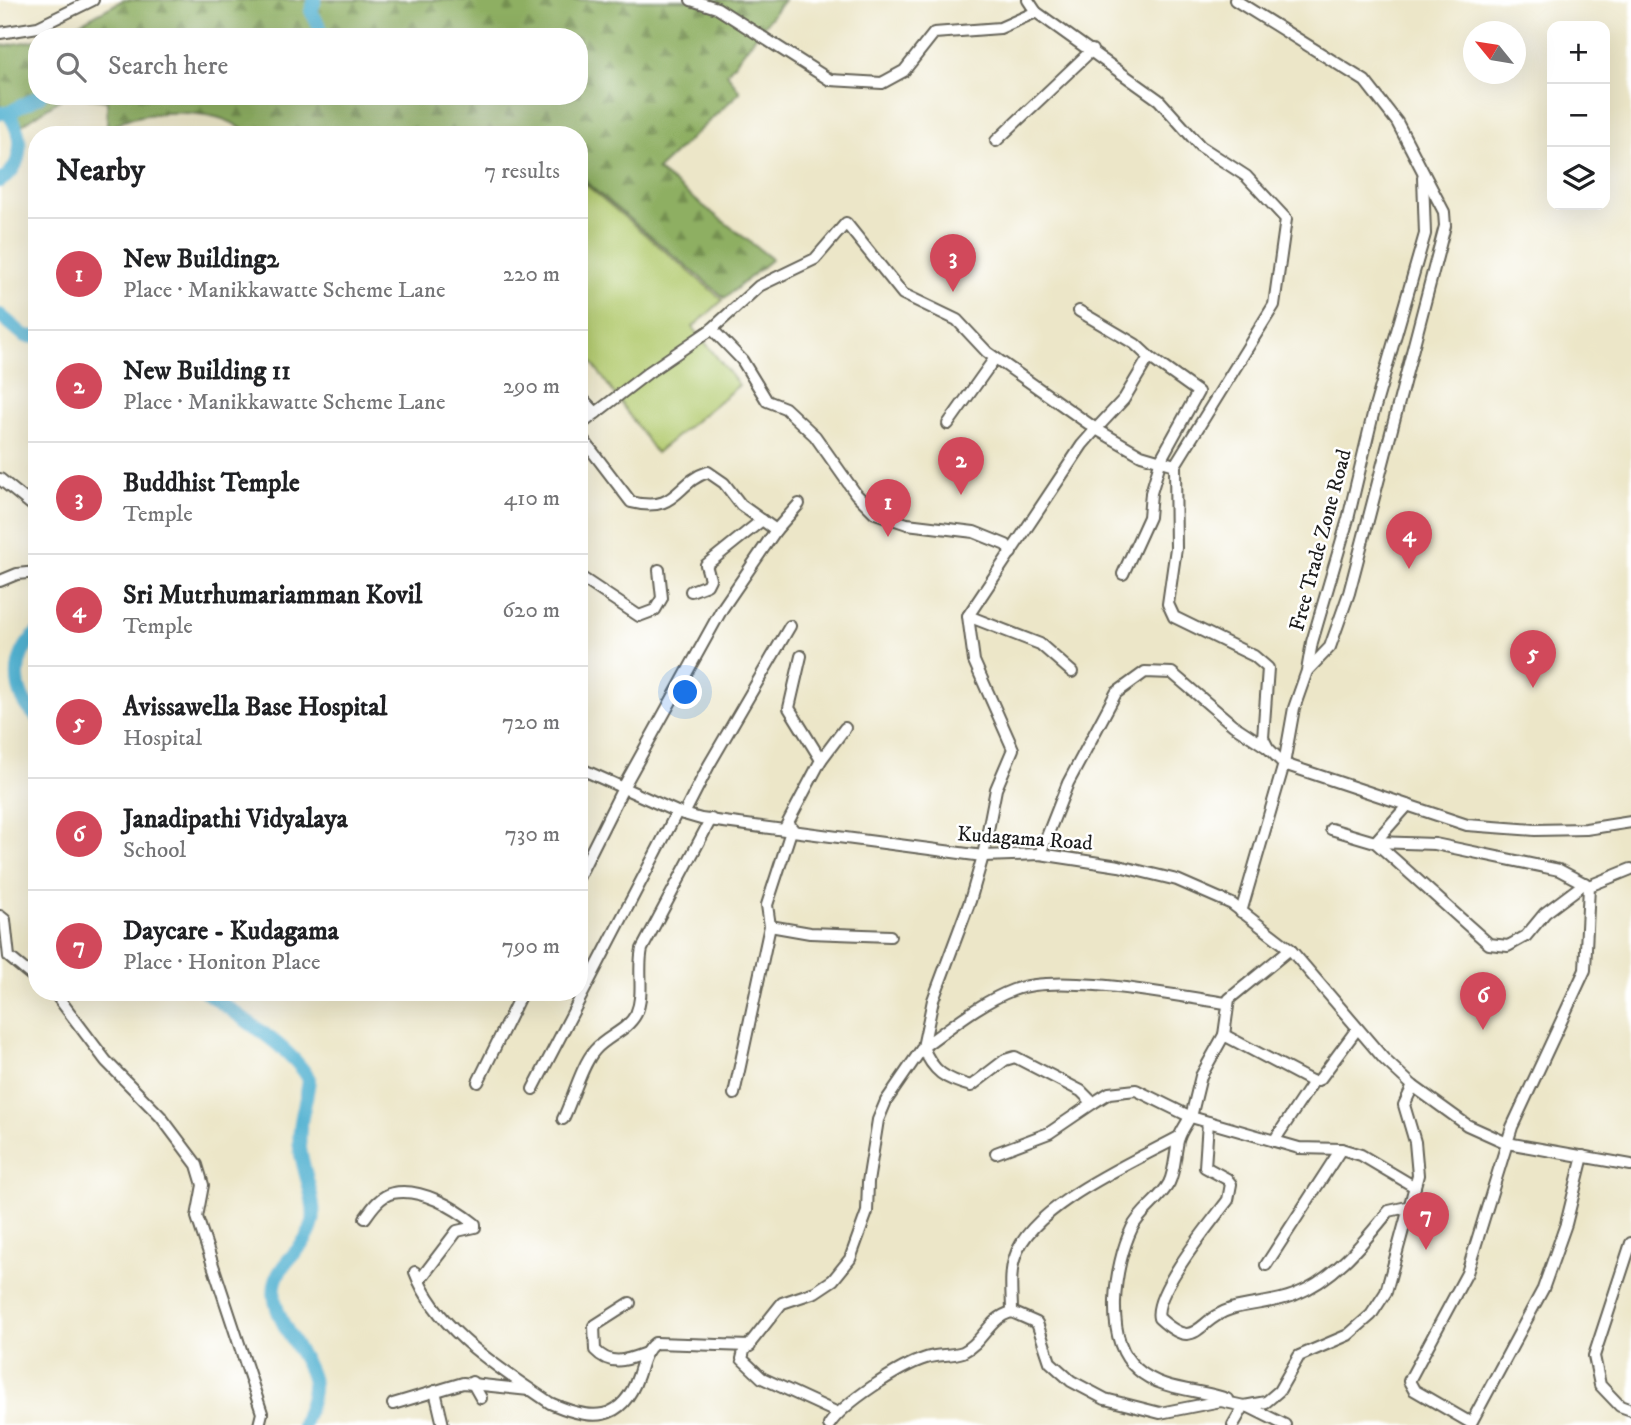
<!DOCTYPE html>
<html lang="en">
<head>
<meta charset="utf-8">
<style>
	:root { --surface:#fff; --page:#f6f6f6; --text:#202124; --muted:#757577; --line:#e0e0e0; --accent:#d1495b }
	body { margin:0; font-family:"IM FELL DW Pica",serif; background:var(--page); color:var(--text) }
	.controls { position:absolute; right:21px; top:21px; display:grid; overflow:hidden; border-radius:14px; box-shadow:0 7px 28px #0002 }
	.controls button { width:63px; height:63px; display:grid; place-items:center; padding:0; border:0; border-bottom:2px solid var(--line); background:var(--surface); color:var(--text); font:35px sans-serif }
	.compass { position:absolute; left:1463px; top:21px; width:63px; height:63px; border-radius:50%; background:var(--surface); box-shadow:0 7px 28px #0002; rotate:300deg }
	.you { position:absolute; left:686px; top:693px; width:24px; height:24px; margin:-18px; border:5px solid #fff; border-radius:50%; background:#1a73e8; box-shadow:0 0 0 10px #1a73e833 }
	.badge { display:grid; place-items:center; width:46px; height:46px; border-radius:50%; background:var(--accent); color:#fff; font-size:23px; font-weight:700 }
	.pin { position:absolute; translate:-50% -58px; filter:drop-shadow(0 2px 4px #0008) }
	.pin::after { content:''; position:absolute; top:37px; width:24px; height:21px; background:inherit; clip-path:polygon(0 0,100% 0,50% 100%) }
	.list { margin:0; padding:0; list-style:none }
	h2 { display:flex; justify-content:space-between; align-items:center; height:91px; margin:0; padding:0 28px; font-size:30px }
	h2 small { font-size:23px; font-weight:400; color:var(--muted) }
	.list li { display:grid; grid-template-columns:46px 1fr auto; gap:21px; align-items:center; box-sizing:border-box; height:112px; padding:0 28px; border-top:2px solid var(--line) }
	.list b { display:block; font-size:26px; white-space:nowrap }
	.list p { margin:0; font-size:23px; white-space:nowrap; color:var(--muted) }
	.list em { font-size:23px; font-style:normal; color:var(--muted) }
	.icon { flex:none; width:38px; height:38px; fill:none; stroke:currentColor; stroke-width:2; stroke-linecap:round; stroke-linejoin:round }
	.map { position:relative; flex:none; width:1631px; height:1425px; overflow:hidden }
	.search { position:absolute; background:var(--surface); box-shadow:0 7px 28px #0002; left:28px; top:28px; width:560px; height:77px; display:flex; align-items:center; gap:18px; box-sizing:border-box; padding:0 24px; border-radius:28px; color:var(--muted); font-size:26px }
	.panel { position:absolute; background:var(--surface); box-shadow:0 7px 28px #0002; left:28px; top:126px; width:560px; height:875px; border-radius:28px }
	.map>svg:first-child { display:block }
</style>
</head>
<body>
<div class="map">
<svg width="1631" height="1425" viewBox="0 0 1631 1425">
	<defs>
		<pattern id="forest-firs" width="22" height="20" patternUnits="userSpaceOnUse" patternTransform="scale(1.75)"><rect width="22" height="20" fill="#8eaf62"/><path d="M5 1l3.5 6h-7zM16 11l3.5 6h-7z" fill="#738e50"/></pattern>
	</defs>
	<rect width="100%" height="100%" fill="#fff"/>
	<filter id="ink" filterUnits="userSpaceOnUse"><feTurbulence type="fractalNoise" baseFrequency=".0143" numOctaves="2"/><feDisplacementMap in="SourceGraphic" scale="14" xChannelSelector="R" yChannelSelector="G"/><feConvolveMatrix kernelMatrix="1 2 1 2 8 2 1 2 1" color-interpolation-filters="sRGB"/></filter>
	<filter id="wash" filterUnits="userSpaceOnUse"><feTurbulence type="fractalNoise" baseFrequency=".00686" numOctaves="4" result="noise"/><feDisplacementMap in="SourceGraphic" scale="28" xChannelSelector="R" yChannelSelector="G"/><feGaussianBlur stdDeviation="1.57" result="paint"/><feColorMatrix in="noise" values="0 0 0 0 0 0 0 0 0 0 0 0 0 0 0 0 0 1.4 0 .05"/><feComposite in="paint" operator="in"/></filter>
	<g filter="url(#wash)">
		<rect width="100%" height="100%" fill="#ece6c8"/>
		<!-- green -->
		<path fill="#b3cb70" stroke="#687446" stroke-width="2" d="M579,179L723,300L693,327L739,385L656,453L579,344Z"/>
		<!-- forest -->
		<g fill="url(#forest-firs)" stroke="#55663f" stroke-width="2">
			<path d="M123,0H784L727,73L740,92L657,170L772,259L725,298L579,177V135H248C225,107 156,110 124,120C118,123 112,129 107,134V101L76,96H579V37H54Z"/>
			<path d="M37,40V96H65L22,125L10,109L0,108V46Z"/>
		</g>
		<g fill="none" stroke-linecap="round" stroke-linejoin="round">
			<!-- river -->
			<g stroke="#51b1d0" stroke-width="14">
				<path d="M315,0L311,11L325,37"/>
				<path d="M0,113H8C24,135 25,166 0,181"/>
				<path d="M8,113L40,96"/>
				<path d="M0,315L25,336L37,337"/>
				<path d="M37,633C12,657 11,693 37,717"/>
				<path d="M206,992C236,1015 290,1046 309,1079C307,1102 297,1124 300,1148C302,1168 317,1203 313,1222C306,1255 269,1262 275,1300C280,1329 310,1360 313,1383C314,1398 307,1412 303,1425"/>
			</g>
		</g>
	</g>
	<g filter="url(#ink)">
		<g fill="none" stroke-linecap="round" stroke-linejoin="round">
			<defs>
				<g id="minor">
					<path d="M691,0L717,8L830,80L882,83L904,71L934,33L1000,28L1036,12"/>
					<path d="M1028,0L1036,12L1159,100L1200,146L1246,176L1286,219L1274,305L1175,465L1176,548L1168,604L1174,617L1254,656L1268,668L1263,738L1268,748L1284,764L1467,825L1535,830L1586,829L1631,822"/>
					<path d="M1235,0L1365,81L1397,122L1444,212L1445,226L1349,593L1330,647L1307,671"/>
					<path d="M0,33L38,27L93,0"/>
					<path d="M996,141L1092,50"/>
					<path d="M579,395L596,413"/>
					<path d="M948,424L995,358"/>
					<path d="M579,426L649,372L712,329"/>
					<path d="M579,434L631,502C677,514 676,482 708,472L724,483L741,505L776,530"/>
					<path d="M1175,465L1141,455L1096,429L1082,445L968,616L974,661L1013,749L996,789L983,856L970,901L933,1000L923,1047C951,1027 981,1002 1013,990C1059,972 1175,996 1226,1003"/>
					<path d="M0,479L37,509"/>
					<path d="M1011,553L1006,545L974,532L907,524L875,513L856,494L815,436L785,408L767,401L742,360L712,329L759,286L815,259L846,223L903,294L957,320L987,352L1096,429L1124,399L1149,357L1135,344L1079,311"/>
					<path d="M1123,574L1149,517L1151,493L1161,459L1198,392L1149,357"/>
					<path d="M579,576L639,616L655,610L662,598L659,570"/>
					<path d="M0,581L17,574L37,572"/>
					<path d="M691,591L707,585L710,579L706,565L762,520"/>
					<path d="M968,616L1040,644L1072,672"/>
					<path d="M821,760L845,728"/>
					<path d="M579,768L677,812L701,819L983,856L1040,854L1119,866L1177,880L1232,904L1290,949L1384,1059L1413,1086L1467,1125L1507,1143L1631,1165"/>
					<path d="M1408,805L1375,842L1489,944L1508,946L1526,936L1545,913L1585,883"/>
					<path d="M684,814L709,765L790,626"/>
					<path d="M785,828L821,760L789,708L801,656"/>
					<path d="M1331,829L1375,842L1435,844L1559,870L1589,886"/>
					<path d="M1040,854L1068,783L1116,693L1145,672L1172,673L1233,725L1268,748"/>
					<path d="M579,876L624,786L722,609L776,530L799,504"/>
					<path d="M1241,912L1284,764L1294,708L1307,671L1312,642L1348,519L1373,414L1425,234L1423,177"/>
					<path d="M0,916L5,920L9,957L37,980"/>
					<path d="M770,926L810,933L890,936"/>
					<path d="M54,992L106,1061L161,1117L197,1165L203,1185L197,1217L262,1413L259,1425"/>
					<path d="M1224,1035L1229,999L1290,949"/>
					<path d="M478,1082L522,992"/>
					<path d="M533,1089L677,812"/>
					<path d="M734,1094L770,926L767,905L792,828"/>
					<path d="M1190,1117C1186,1125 1180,1132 1178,1141C1175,1154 1175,1171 1169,1183C1160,1200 1140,1211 1132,1228C1114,1265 1103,1340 1137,1369C1161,1391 1199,1389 1227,1399"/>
					<path d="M1191,1117L1201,1076L1224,1035L1313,1082L1320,1079L1357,1029"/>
					<path d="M563,1119C572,1101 582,1064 595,1050C607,1036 627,1031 636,1014C645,994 637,970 642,949L711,819"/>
					<path d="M1208,1122L1205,1167L1227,1179L1231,1184L1228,1200C1212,1221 1152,1294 1159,1318C1198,1354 1196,1319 1231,1309C1251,1303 1274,1303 1294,1295C1335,1279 1362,1244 1389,1211L1407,1207"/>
					<path d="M1274,1141L1313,1082"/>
					<path d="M996,1153L1049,1133L1093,1103"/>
					<path d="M1583,1156L1566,1224L1543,1289L1471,1423L1414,1390L1409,1381L1467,1273L1512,1127L1585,970L1589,886L1631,869"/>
					<path d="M365,1218C372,1208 380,1196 393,1193C421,1187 455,1208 475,1224V1227L457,1231L419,1281"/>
					<path d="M1631,1243L1594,1356L1600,1385L1620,1406L1631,1410"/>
					<path d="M1266,1265L1341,1149"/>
					<path d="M415,1272C437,1331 501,1369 550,1403C591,1421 622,1423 638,1376C642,1364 644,1351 655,1343L750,1346"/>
					<path d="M630,1303L594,1326L595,1350C611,1367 627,1360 646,1353"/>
					<path d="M1012,1312C1012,1295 1009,1273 1015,1257C1031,1206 1133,1162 1179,1137"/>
					<path d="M472,1382L481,1398"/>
					<path d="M435,1391L443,1425"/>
					<path d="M393,1404L463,1383L529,1390"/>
					<path d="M1249,1407L1285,1425"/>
					<path d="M838,1413L762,1378L742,1359L744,1351L782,1303L815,1292L833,1280L850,1259L867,1212L868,1182L878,1120L886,1101L923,1047C933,1072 945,1079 971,1086L1005,1060L1015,1057L1081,1091L1093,1103L1109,1093L1136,1090L1191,1117L1299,1148L1341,1149L1361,1155L1415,1187"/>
					<path d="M829,1425C843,1403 900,1366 926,1358C938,1354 952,1356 963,1352C984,1342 988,1318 1012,1312L1037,1323L1050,1362L1071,1381L1105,1399L1160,1413L1221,1401L1244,1406L1266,1402L1279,1391L1299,1356L1348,1335L1371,1315L1386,1292L1418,1175L1415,1142L1404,1105L1413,1086"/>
					<path d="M1233,1425L1244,1406"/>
				</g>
			</defs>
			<!-- minor casing -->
			<use href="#minor" stroke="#656358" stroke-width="14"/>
			<!-- minor -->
			<use href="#minor" stroke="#fff" stroke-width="10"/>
		</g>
	</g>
	<g text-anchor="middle" stroke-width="5" stroke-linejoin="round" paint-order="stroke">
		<!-- street labels -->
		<g font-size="21" fill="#1c1c1c" stroke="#fff">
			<text transform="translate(1320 540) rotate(-75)" y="7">Free Trade Zone Road</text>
			<text transform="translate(1025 838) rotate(4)" y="7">Kudagama Road</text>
		</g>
	</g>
</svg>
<div class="controls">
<button>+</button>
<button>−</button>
<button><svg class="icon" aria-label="layers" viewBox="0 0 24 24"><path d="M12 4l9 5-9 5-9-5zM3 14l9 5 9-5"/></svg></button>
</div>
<svg class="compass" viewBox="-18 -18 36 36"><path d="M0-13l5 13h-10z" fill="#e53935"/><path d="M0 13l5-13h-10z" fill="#757577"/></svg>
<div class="you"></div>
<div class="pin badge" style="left:888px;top:537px">1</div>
<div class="pin badge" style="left:961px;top:495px">2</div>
<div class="pin badge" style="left:953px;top:292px">3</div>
<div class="pin badge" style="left:1409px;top:569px">4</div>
<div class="pin badge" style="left:1533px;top:688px">5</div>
<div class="pin badge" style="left:1483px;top:1030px">6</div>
<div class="pin badge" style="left:1426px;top:1250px">7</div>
<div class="search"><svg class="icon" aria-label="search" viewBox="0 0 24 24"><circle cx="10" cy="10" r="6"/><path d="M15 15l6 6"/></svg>Search here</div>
<section class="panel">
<h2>Nearby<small>7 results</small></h2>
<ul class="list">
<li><span class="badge">1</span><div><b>New Building2</b><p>Place · Manikkawatte Scheme Lane</p></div><em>220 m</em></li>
<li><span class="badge">2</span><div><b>New Building 11</b><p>Place · Manikkawatte Scheme Lane</p></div><em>290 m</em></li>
<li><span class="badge">3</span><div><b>Buddhist Temple</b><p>Temple</p></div><em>410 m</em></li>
<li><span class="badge">4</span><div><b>Sri Mutrhumariamman Kovil</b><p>Temple</p></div><em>620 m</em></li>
<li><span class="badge">5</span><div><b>Avissawella Base Hospital</b><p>Hospital</p></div><em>720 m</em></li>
<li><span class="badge">6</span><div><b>Janadipathi Vidyalaya</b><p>School</p></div><em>730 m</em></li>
<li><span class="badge">7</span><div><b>Daycare - Kudagama</b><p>Place · Honiton Place</p></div><em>790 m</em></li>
</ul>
</section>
</div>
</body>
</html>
